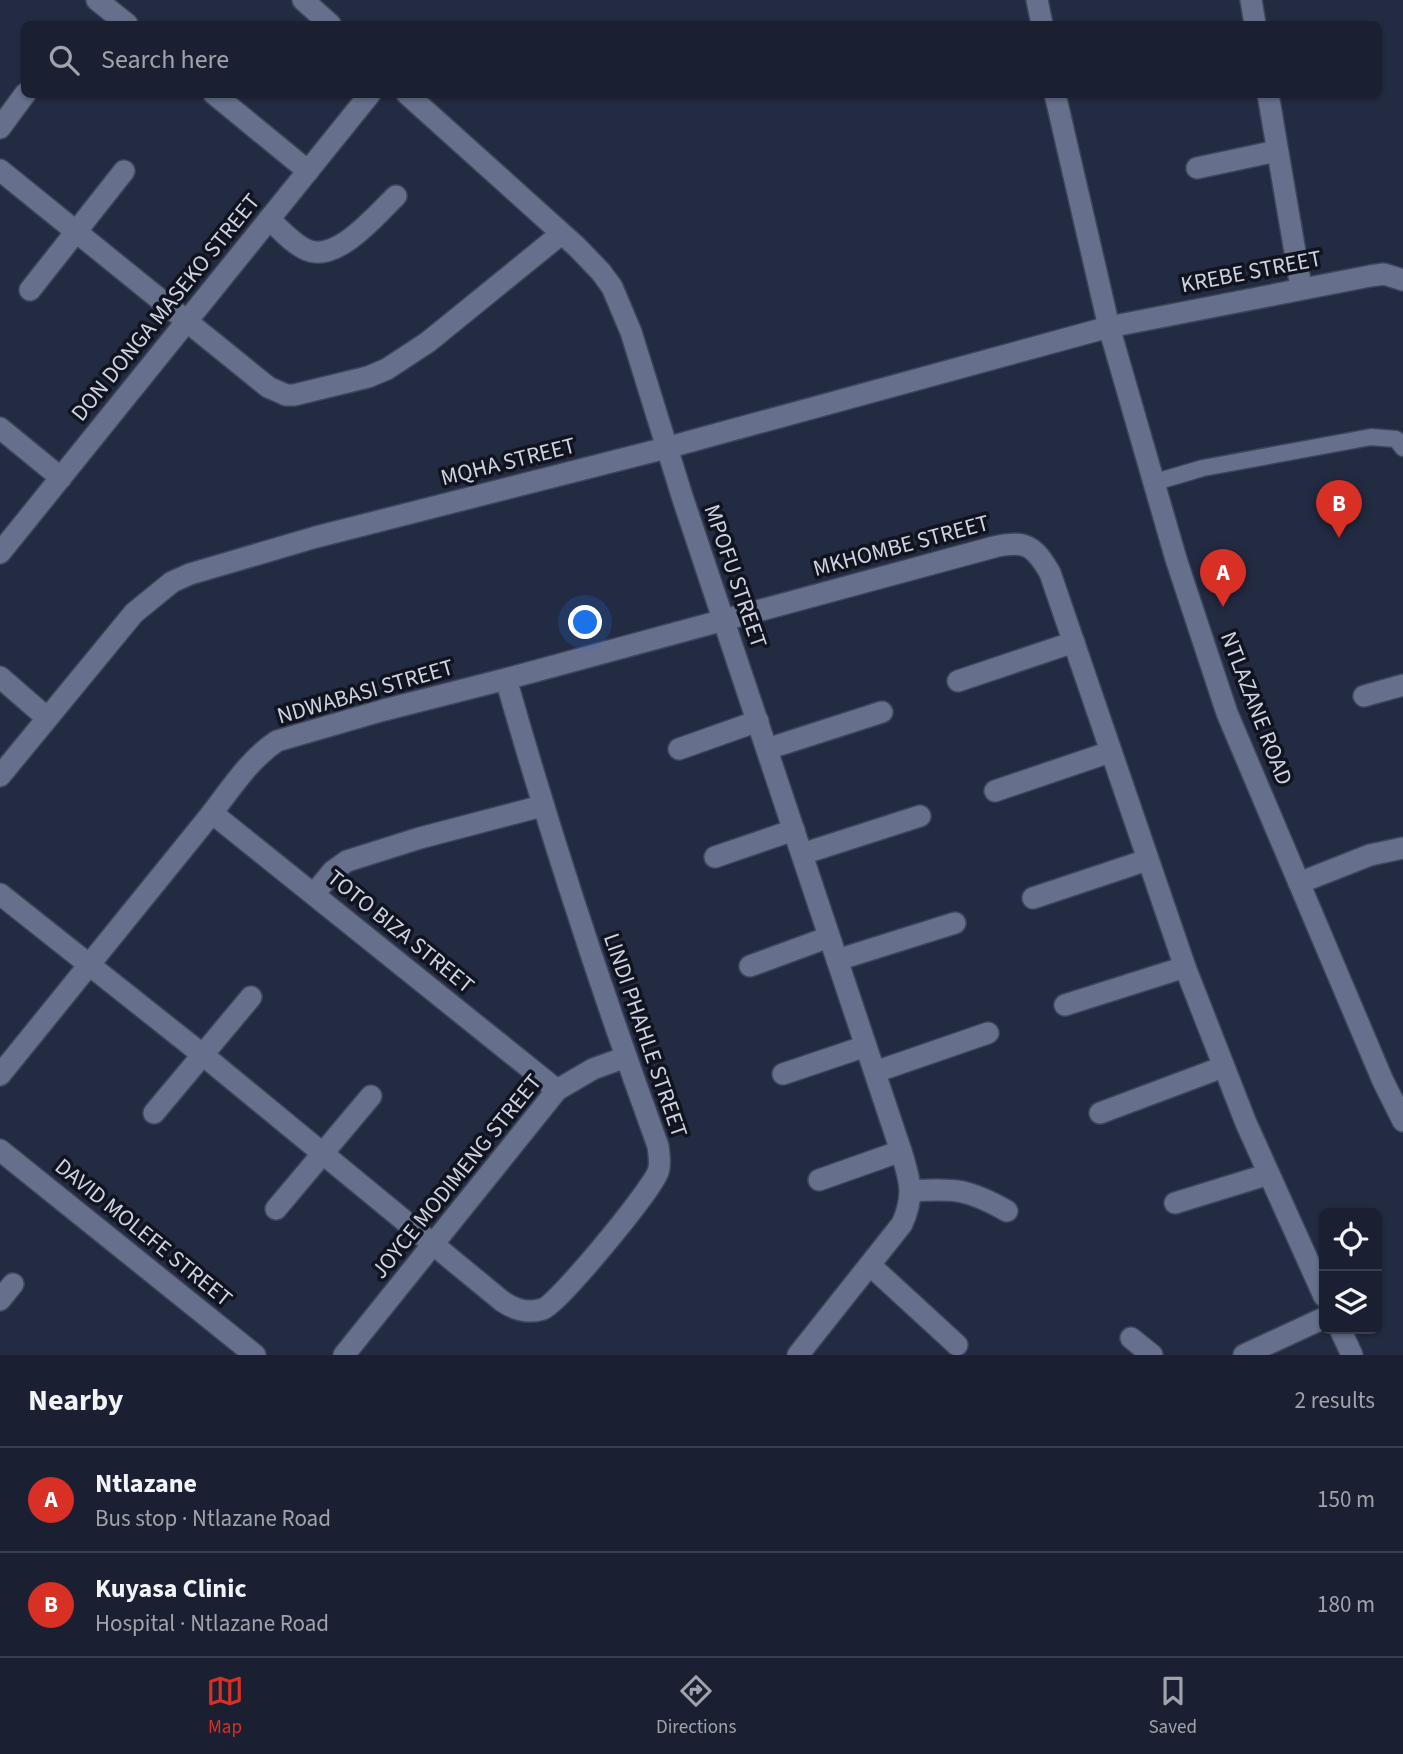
<!DOCTYPE html>
<html lang="en">
<head>
<meta charset="utf-8">
<style>
	:root { --surface:#1a2032; --page:#23283a; --text:#f1f3f6; --muted:#9fa3ac; --line:#383e4d; --accent:#d93025 }
	body { margin:0; font-family:"Source Sans 3",sans-serif; background:var(--page); color:var(--text) }
	.controls { position:absolute; right:21px; bottom:21px; display:grid; overflow:hidden; border-radius:10px; box-shadow:0 2px 5px #0004 }
	.controls button { width:63px; height:63px; display:grid; place-items:center; padding:0; border:0; border-bottom:2px solid var(--line); background:var(--surface); color:var(--text); font:35px sans-serif }
	.you { position:absolute; left:586px; top:623px; width:24px; height:24px; margin:-18px; border:5px solid #fff; border-radius:50%; background:#1a73e8; box-shadow:0 0 0 10px #1a73e833 }
	.badge { display:grid; place-items:center; width:46px; height:46px; border-radius:50%; background:var(--accent); color:#fff; font-size:23px; font-weight:700 }
	.pin { position:absolute; translate:-50% -58px; filter:drop-shadow(0 2px 4px #0008) }
	.pin::after { content:''; position:absolute; top:37px; width:24px; height:21px; background:inherit; clip-path:polygon(0 0,100% 0,50% 100%) }
	.list { margin:0; padding:0; list-style:none }
	h2 { display:flex; justify-content:space-between; align-items:center; height:91px; margin:0; padding:0 28px; font-size:30px }
	h2 small { font-size:23px; font-weight:400; color:var(--muted) }
	.list li { display:grid; grid-template-columns:46px 1fr auto; gap:21px; align-items:center; box-sizing:border-box; height:105px; padding:0 28px; border-top:2px solid var(--line) }
	.list b { display:block; font-size:26px; white-space:nowrap }
	.list p { margin:0; font-size:23px; white-space:nowrap; color:var(--muted) }
	.list em { font-size:23px; font-style:normal; color:var(--muted) }
	.icon { flex:none; width:38px; height:38px; fill:none; stroke:currentColor; stroke-width:2; stroke-linecap:round; stroke-linejoin:round }
	.map { position:relative; flex:none; width:1403px; height:1355px; overflow:hidden }
	.search { position:absolute; background:var(--surface); box-shadow:0 2px 5px #0004; left:21px; right:21px; top:21px; height:77px; display:flex; align-items:center; gap:18px; box-sizing:border-box; padding:0 24px; border-radius:10px; color:var(--muted); font-size:26px }
	.sheet { height:301px; background:var(--surface) }
	nav { display:flex; justify-content:space-around; align-items:center; box-sizing:border-box; height:98px; border-top:2px solid var(--line); background:var(--surface); font-size:19px; color:var(--muted) }
	nav a { display:grid; justify-items:center; gap:4px }
	nav .on { color:var(--accent) }
	.map>svg:first-child { display:block }
</style>
</head>
<body>
<div class="map">
<svg width="1403" height="1355" viewBox="0 0 1403 1355">
	<rect width="100%" height="100%" fill="#232b43"/>
	<g fill="none" stroke-linecap="round" stroke-linejoin="round">
		<defs>
			<path id="service" d="M1152,483L1203,468L1371,437L1396,439L1403,448"/>
			<g id="minor">
				<path d="M97,0L127,24"/>
				<path d="M303,0L330,24"/>
				<path d="M1251,0L1255,24"/>
				<path d="M214,94L308,171"/>
				<path d="M407,94L577,247L601,272L612,287L631,332L682,496L901,1151C910,1180 915,1195 902,1224L798,1355"/>
				<path d="M1268,94L1301,287"/>
				<path d="M0,128L25,94"/>
				<path d="M1197,168L1277,151"/>
				<path d="M0,170L268,387L286,395H294L368,377L387,369L428,342L561,234"/>
				<path d="M269,219C281,230 293,244 307,250C337,263 376,215 396,196"/>
				<path d="M30,290L124,171"/>
				<path d="M0,428L61,478"/>
				<path d="M0,553L370,94"/>
				<path d="M0,677L47,718"/>
				<path d="M958,681L1074,642"/>
				<path d="M1364,696L1403,685"/>
				<path d="M679,749L758,721"/>
				<path d="M767,749L882,712"/>
				<path d="M0,776L134,613L172,582L190,574L316,537L666,448L1109,327L1370,276L1384,274L1403,280"/>
				<path d="M995,791L1110,752"/>
				<path d="M212,813L557,1090"/>
				<path d="M802,854L920,816"/>
				<path d="M715,857L794,830"/>
				<path d="M1299,883L1370,855L1403,848"/>
				<path d="M0,894L203,1055L502,1301C515,1310 528,1314 543,1309C559,1303 650,1192 658,1172C661,1164 659,1154 658,1146C602,992 551,837 506,679"/>
				<path d="M314,894L333,871L347,861L420,838L542,806"/>
				<path d="M1033,898L1147,860"/>
				<path d="M837,960L955,923"/>
				<path d="M750,966L829,937"/>
				<path d="M1065,1005L1185,967"/>
				<path d="M875,1072L988,1033"/>
				<path d="M783,1074L866,1046"/>
				<path d="M0,1075L212,813C232,787 250,759 277,741L384,710L506,679L994,547C1025,540 1034,545 1050,573L1185,967L1246,1123L1324,1296"/>
				<path d="M154,1113L251,997"/>
				<path d="M1100,1113L1223,1067"/>
				<path d="M0,1150L255,1355"/>
				<path d="M819,1180L901,1151"/>
				<path d="M911,1191C955,1188 968,1189 1007,1211"/>
				<path d="M1175,1203L1269,1174"/>
				<path d="M276,1209L371,1096"/>
				<path d="M871,1266L957,1345"/>
				<path d="M0,1300L13,1284"/>
				<path d="M1340,1329L1352,1355"/>
				<path d="M1131,1338L1152,1355"/>
				<path d="M344,1355L557,1090L593,1069L626,1057"/>
				<path d="M1244,1355L1324,1318"/>
			</g>
			<g id="tertiary">
				<path d="M1037,0L1042,24"/>
				<path d="M1055,94L1109,327L1176,559L1227,713L1383,1081L1403,1121"/>
			</g>
		</defs>
		<!-- service casing -->
		<use href="#service" stroke="#3e4559" stroke-width="19"/>
		<!-- minor casing -->
		<use href="#minor" stroke="#3e4559" stroke-width="24"/>
		<!-- tertiary casing -->
		<use href="#tertiary" stroke="#3e4559" stroke-width="24"/>
		<!-- service -->
		<use href="#service" stroke="#66708c" stroke-width="16"/>
		<!-- minor -->
		<use href="#minor" stroke="#66708c" stroke-width="21"/>
		<!-- tertiary -->
		<use href="#tertiary" stroke="#66708c" stroke-width="21"/>
	</g>
	<g text-anchor="middle" stroke-width="7" stroke-linejoin="round" paint-order="stroke">
		<!-- street labels -->
		<g font-size="23" fill="#cdd3e3" stroke="#11141f">
			<text transform="translate(1251 271) rotate(-11)" y="8">KREBE STREET</text>
			<text transform="translate(165 307) rotate(-51)" y="8">DON DONGA MASEKO STREET</text>
			<text transform="translate(508 461) rotate(-14)" y="8">MQHA STREET</text>
			<text transform="translate(901 545) rotate(-15)" y="8">MKHOMBE STREET</text>
			<text transform="translate(736 576) rotate(71)" y="8">MPOFU STREET</text>
			<text transform="translate(365 691) rotate(-16)" y="8">NDWABASI STREET</text>
			<text transform="translate(1257 708) rotate(69)" y="8">NTLAZANE ROAD</text>
			<text transform="translate(401 931) rotate(39)" y="8">TOTO BIZA STREET</text>
			<text transform="translate(646 1035) rotate(71)" y="8">LINDI PHAHLE STREET</text>
			<text transform="translate(456 1176) rotate(-51)" y="8">JOYCE MODIMENG STREET</text>
			<text transform="translate(144 1232) rotate(39)" y="8">DAVID MOLEFE STREET</text>
		</g>
	</g>
</svg>
<div class="controls">
<button><svg class="icon" aria-label="locate" viewBox="0 0 24 24"><circle cx="12" cy="12" r="6"/><path d="M12 2v4M12 18v4M2 12h4M18 12h4"/></svg></button>
<button><svg class="icon" aria-label="layers" viewBox="0 0 24 24"><path d="M12 4l9 5-9 5-9-5zM3 14l9 5 9-5"/></svg></button>
</div>
<div class="you"></div>
<div class="pin badge" style="left:1223px;top:607px">A</div>
<div class="pin badge" style="left:1339px;top:538px">B</div>
<div class="search"><svg class="icon" aria-label="search" viewBox="0 0 24 24"><circle cx="10" cy="10" r="6"/><path d="M15 15l6 6"/></svg>Search here</div>
</div>
<section class="sheet">
<h2>Nearby<small>2 results</small></h2>
<ul class="list">
<li><span class="badge">A</span><div><b>Ntlazane</b><p>Bus stop · Ntlazane Road</p></div><em>150 m</em></li>
<li><span class="badge">B</span><div><b>Kuyasa Clinic</b><p>Hospital · Ntlazane Road</p></div><em>180 m</em></li>
</ul>
</section>
<nav>
<a class="on"><svg class="icon" aria-label="map" viewBox="0 0 24 24"><path d="M3 6l6-2 6 2 6-2v14l-6 2-6-2-6 2zM9 4v14M15 6v14"/></svg>Map</a>
<a><svg class="icon" aria-label="directions" viewBox="0 0 24 24"><path d="M12 3l9 9-9 9-9-9zM9 14v-3h6M13 9l2 2-2 2"/></svg>Directions</a>
<a><svg class="icon" aria-label="saved" viewBox="0 0 24 24"><path d="M7 4h10v16l-5-4-5 4z"/></svg>Saved</a>
</nav>
</body>
</html>
